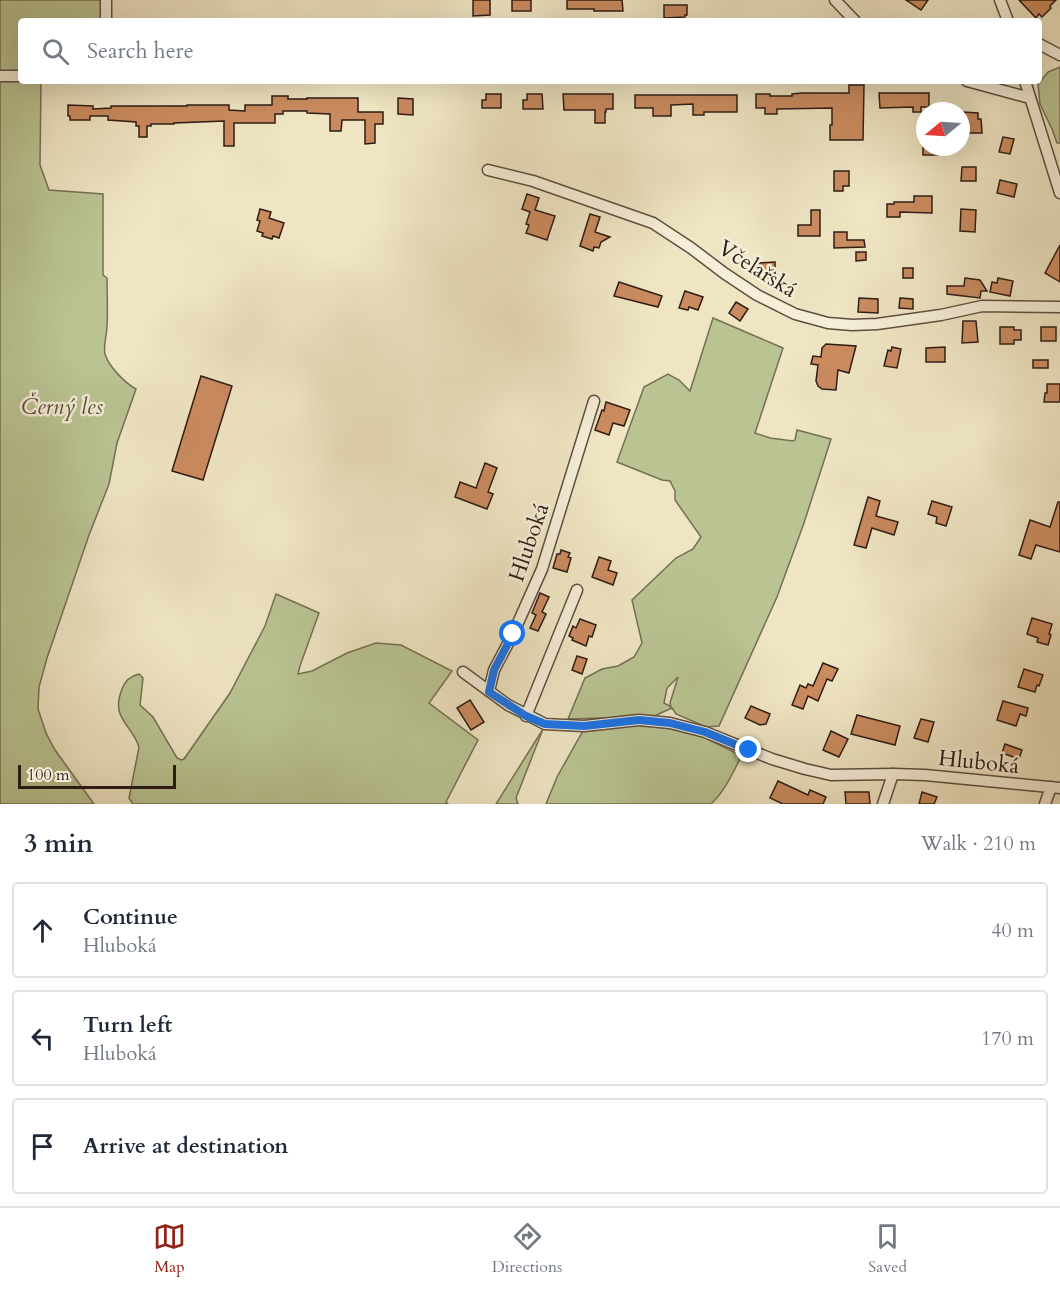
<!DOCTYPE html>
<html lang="en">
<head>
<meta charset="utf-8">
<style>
	:root { --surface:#fff; --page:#f2f2f3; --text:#1f2937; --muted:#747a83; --line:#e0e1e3; --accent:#8f2418 }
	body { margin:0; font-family:Cardo,serif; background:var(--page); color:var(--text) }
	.compass { position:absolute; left:916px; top:102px; width:54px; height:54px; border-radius:50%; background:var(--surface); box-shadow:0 6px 24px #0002; rotate:252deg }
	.scale { position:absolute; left:18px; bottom:15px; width:158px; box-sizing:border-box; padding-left:6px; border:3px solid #2f1c15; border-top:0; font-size:16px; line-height:21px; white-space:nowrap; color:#2f1c15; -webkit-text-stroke:4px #f5eed8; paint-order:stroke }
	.stop { position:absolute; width:18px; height:18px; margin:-14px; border:4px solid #1a73e8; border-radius:50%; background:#fff }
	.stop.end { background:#1a73e8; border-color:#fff; box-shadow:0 2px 6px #0008 }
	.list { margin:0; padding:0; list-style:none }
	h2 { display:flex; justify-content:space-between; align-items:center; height:78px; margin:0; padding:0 24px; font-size:26px }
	h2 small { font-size:20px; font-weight:400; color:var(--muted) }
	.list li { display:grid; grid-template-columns:39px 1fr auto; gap:18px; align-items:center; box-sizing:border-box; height:96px; margin:0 12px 12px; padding:0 12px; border:2px solid var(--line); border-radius:6px }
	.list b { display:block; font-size:22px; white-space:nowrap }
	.list p { margin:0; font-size:20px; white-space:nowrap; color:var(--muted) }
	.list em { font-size:20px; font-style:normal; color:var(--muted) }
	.icon { flex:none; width:33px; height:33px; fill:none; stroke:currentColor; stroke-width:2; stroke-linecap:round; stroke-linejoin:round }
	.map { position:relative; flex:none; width:1060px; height:804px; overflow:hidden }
	.search { position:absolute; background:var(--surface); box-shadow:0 6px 24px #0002; left:18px; right:18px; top:18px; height:66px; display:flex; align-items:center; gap:15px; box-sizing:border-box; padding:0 21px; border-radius:6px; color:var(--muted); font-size:22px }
	.sheet { height:402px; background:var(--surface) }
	nav { display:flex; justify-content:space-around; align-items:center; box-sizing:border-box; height:84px; border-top:2px solid var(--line); background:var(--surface); font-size:16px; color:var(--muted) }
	nav a { display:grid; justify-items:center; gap:3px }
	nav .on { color:var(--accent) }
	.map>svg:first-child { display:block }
</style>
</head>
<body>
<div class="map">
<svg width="1060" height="804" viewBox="0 0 1060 804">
	<rect width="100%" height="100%" fill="#efe5c3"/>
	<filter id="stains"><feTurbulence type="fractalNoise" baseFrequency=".00333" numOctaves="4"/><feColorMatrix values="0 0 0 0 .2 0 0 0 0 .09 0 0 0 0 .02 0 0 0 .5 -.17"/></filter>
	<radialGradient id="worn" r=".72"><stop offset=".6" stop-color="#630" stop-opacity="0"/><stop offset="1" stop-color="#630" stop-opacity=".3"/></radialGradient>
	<!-- green -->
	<g fill="#bac493" stroke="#747054" stroke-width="1.5" fill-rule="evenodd">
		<path d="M0,0H103V21H21V81H41L40,165L49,190L103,194V275L107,278C107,294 108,310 107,326C107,335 103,346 105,354C109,367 125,383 136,389L117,443L109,484L89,535L47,658L39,687L38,709L46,733L55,750L94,804H0Z"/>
		<path d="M1060,67V143H1057L1052,129L1040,104L1038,84L1048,72Z"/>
		<path d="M713,318L783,348L755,433L770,438L793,441L795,440L797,430L831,439L804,523L777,597L719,726L706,727L676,714L672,708L650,718L635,717L568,719L585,678L602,669L618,666L634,657L642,643L632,600L676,558L693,549L701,537L675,500V491L670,481L662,480L617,462L644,387L668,374L679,380L690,391ZM678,677L670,703L671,707L664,703L667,688Z"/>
		<path d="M276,594L319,613L300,666L298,674L312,671L347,653L376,643L401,645L452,671L429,703L478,740L446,802L448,804H133L129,798L139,747C132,724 110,719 122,689C125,681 130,676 139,674L143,678L140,705L153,717L177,758L181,760L184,759L230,693L265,626Z"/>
		<path d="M634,725L678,729L699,735L740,755L741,757C732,774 725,791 711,804H546L557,777L584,729Z"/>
		<path d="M543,729L516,798L518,804H496Z"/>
	</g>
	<!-- building -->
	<g fill="#ca8b5f" stroke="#2f1c15" stroke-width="1.5">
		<path d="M473,0H490V15L473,16Z"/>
		<rect x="512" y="0" width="19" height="11"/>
		<path d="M567,0H622L623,11H594V9H567Z"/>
		<path d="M906,0H928L921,10Z"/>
		<path d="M1019,0H1056L1050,6L1051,8L1042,17L1039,14L1036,18Z"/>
		<path d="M664,5H687V15H685V17L664,18Z"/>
		<path d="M849,85H864L863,140H830V125H832V108L777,109V114H765V108H756V94H770V96H792V94L802,93H849Z"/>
		<path d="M879,93H929V107H921V112H913V107L880,108Z"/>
		<path d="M486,94H501V108H482V100H486Z"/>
		<path d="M527,94H542L543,109H523V100H527Z"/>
		<path d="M563,94H613V109H606V112H605V123H595V110H564Z"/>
		<path d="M635,95H737V112H704V115H693V104L671,105V116H653V108H635Z"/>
		<path d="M272,96H288V99H307V98H358V112H383V124H375V143L365,144V120H342L341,131H330V114L307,113V111H283V114H275V123H234V146H224V121L174,123V124H151V126H147V137H139V126H136V122L108,120V116H90V120H70V116H68V105L93,106V109L111,108V106H187V105H229V110L245,111V105H272Z"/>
		<path d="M398,98L413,99V115L398,114Z"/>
		<path d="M963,112L978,113V119H981L982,133H962Z"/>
		<path d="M1003,137L1014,139L1010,154L999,152Z"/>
		<rect x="923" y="147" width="16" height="8"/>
		<path d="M962,167H976V181H961Z"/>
		<path d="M834,171H849V186H843V191H834Z"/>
		<path d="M1000,180L1017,184L1014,197L997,193Z"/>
		<path d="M527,194L539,198L535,210L555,216L547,240L526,233L529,225L526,224L530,212L522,209Z"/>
		<path d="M914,196H932V213L900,212V217H887V204H894V202H914Z"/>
		<path d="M260,209L271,212L269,218L284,223L279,238L273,236L272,239L262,236L263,233L257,231L260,221L257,220Z"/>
		<path d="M961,209L976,210L975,232L960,231Z"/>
		<path d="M811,210H820V236H798V225H811Z"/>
		<path d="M590,214L600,217L595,232L610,237L601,242L599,248L594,247L593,251L580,246Z"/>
		<path d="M834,232H847V240H864L865,247L834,248Z"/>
		<path d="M1060,245V282L1045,273Z"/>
		<path d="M856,252H866V260L856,261Z"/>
		<path d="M775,262V278L758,279V263Z"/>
		<rect x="903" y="268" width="10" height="10"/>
		<path d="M965,278L980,280L987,291H981L980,298L947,294V286H964Z"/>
		<path d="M998,278L1013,281L1010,296L990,292L992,282L997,283Z"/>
		<path d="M619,282L662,296L658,307L614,296Z"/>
		<path d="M685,291L703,297L698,310L689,307L688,310L679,308Z"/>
		<path d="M859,298L878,299V313L858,312Z"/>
		<path d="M900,298L913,299V309L899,308Z"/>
		<path d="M736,302L748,309L740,321L729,313Z"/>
		<path d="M963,321H976L978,342L962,343Z"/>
		<path d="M1000,327H1014V330H1021V340H1014V344H1000Z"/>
		<rect x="1041" y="327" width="15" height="14"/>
		<path d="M826,344L856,346L849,373L838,370L836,390L822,389L818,386L816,381L818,365L811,364L813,356L821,357L822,348Z"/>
		<path d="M892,347L901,349L897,368L884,366L888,350L891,351Z"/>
		<path d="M945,347V362H926V348Z"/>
		<rect x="1033" y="360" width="15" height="8"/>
		<path d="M201,376L232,386L203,480L172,471Z"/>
		<path d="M1047,384H1060V402H1044L1045,393H1047Z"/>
		<path d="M606,402L630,410L624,426L613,423L609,435L595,430L602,410L604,411Z"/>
		<path d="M485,463L497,468L488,492L493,494L487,509L455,497L460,482L476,488Z"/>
		<path d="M868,497L880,501L876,516L898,522L894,535L872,528L866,548L854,545Z"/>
		<path d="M932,501L952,507L946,526L936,523L937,517L928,514Z"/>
		<path d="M1058,502H1060V552L1036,545L1031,559L1019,555L1030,520L1050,527Z"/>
		<path d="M561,550L570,553L568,557L571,558L567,572L553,568L557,554H560Z"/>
		<path d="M599,557L611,561L608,570L617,573L613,585L592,577Z"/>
		<path d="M540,593L549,597L542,612L546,614L538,631L530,628L536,615L532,613Z"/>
		<path d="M1032,618L1052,624L1049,634L1051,635L1048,645L1037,642L1038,638L1027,634Z"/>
		<path d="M580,619L596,625L592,637L589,636L586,646L572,640L573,638L569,636L573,626L576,628Z"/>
		<path d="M577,656L587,659L582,674L572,670Z"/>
		<path d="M823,663L838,669L832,681L827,679L818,701L808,696L803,709L792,705L800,685L806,688L808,684L813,686Z"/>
		<path d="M1024,669L1043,675L1039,686L1037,685L1035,692L1018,687Z"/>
		<path d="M470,700L484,722L471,730L457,708Z"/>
		<path d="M1003,701L1028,708L1026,716L1020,714L1016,726L997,720Z"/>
		<path d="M751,706L770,714L766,724L760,725L745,718Z"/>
		<path d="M857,715L900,726L895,745L851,734Z"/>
		<path d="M921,719L934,722L928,742L914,738Z"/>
		<path d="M831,731L848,739L839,757L823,750Z"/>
		<path d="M1005,744L1022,750L1019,759L1002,753Z"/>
		<path d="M778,781L808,795L810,790L826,797L823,804H783L770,798Z"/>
		<path d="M845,792H869L870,804H846Z"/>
		<path d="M922,792L937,797L934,804H919Z"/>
	</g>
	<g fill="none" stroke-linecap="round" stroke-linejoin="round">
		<defs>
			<g id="minor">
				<path d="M106,0V21"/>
				<path d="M835,0L855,21"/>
				<path d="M1000,0L1008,21"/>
				<path d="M1039,44L1060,55"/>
				<path d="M0,76H21"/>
				<path d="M967,81L1030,98"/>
				<path d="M1025,81L1060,193"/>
				<path d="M488,170L533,181L653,223L691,248L724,273L757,295L795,314L828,323L852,325L877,324L941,315L982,306L1060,307"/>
				<path d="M463,672L508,705L545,724L584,726L639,720L670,723L705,732L772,759L805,769L831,775L893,774L925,775L1060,788"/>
				<path d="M489,691L494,670L513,634L542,569L594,401"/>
				<path d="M526,716L577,590"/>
				<path d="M883,804L893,774"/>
				<path d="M1045,804L1051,787"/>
			</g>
		</defs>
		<!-- minor casing -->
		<use href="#minor" stroke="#5f4e40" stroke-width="13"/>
		<!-- minor -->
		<use href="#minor" stroke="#f5eed8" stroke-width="10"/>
	</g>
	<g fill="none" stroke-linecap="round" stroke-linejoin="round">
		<!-- route -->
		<path stroke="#1a73e8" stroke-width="8" d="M513,634L494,670L489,692L526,716L545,724L584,726L639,720L670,723L705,732L749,750"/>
	</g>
	<g text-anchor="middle" stroke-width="5" stroke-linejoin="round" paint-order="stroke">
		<!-- street labels -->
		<g font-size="22" fill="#2f1c15" stroke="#f5eed8">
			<text transform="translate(758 268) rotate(32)" y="8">Včelařská</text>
			<text transform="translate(528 542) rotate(-71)" y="8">Hluboká</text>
			<text transform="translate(979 761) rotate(6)" y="8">Hluboká</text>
		</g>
		<!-- park labels -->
		<g font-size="22" font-style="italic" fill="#594e3b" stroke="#f5eed8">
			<text x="62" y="414">Černý les</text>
		</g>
	</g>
	<rect width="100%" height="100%" filter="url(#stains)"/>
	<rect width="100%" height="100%" fill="url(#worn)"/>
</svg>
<svg class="compass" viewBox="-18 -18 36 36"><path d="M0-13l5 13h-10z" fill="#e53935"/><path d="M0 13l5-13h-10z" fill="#747a83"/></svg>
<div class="scale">100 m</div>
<div class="stop" style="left:513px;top:634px"></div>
<div class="stop end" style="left:749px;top:750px"></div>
<div class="search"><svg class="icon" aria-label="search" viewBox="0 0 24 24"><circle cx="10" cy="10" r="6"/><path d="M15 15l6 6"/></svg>Search here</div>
</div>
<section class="sheet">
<h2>3 min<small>Walk · 210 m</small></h2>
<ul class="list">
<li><svg class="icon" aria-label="ahead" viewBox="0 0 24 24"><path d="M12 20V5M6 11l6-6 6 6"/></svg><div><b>Continue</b><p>Hluboká</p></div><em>40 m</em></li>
<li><svg class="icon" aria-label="left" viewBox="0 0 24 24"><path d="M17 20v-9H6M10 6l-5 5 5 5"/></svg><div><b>Turn left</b><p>Hluboká</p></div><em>170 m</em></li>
<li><svg class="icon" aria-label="arrive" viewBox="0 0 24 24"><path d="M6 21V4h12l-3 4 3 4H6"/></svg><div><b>Arrive at destination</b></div></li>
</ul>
</section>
<nav>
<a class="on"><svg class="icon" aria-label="map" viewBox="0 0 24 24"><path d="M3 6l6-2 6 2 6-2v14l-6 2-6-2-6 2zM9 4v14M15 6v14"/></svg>Map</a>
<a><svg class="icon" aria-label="directions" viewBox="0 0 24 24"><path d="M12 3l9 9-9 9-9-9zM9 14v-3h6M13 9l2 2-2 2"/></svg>Directions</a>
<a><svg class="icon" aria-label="saved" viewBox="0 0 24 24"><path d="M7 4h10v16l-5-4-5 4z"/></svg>Saved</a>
</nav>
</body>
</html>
